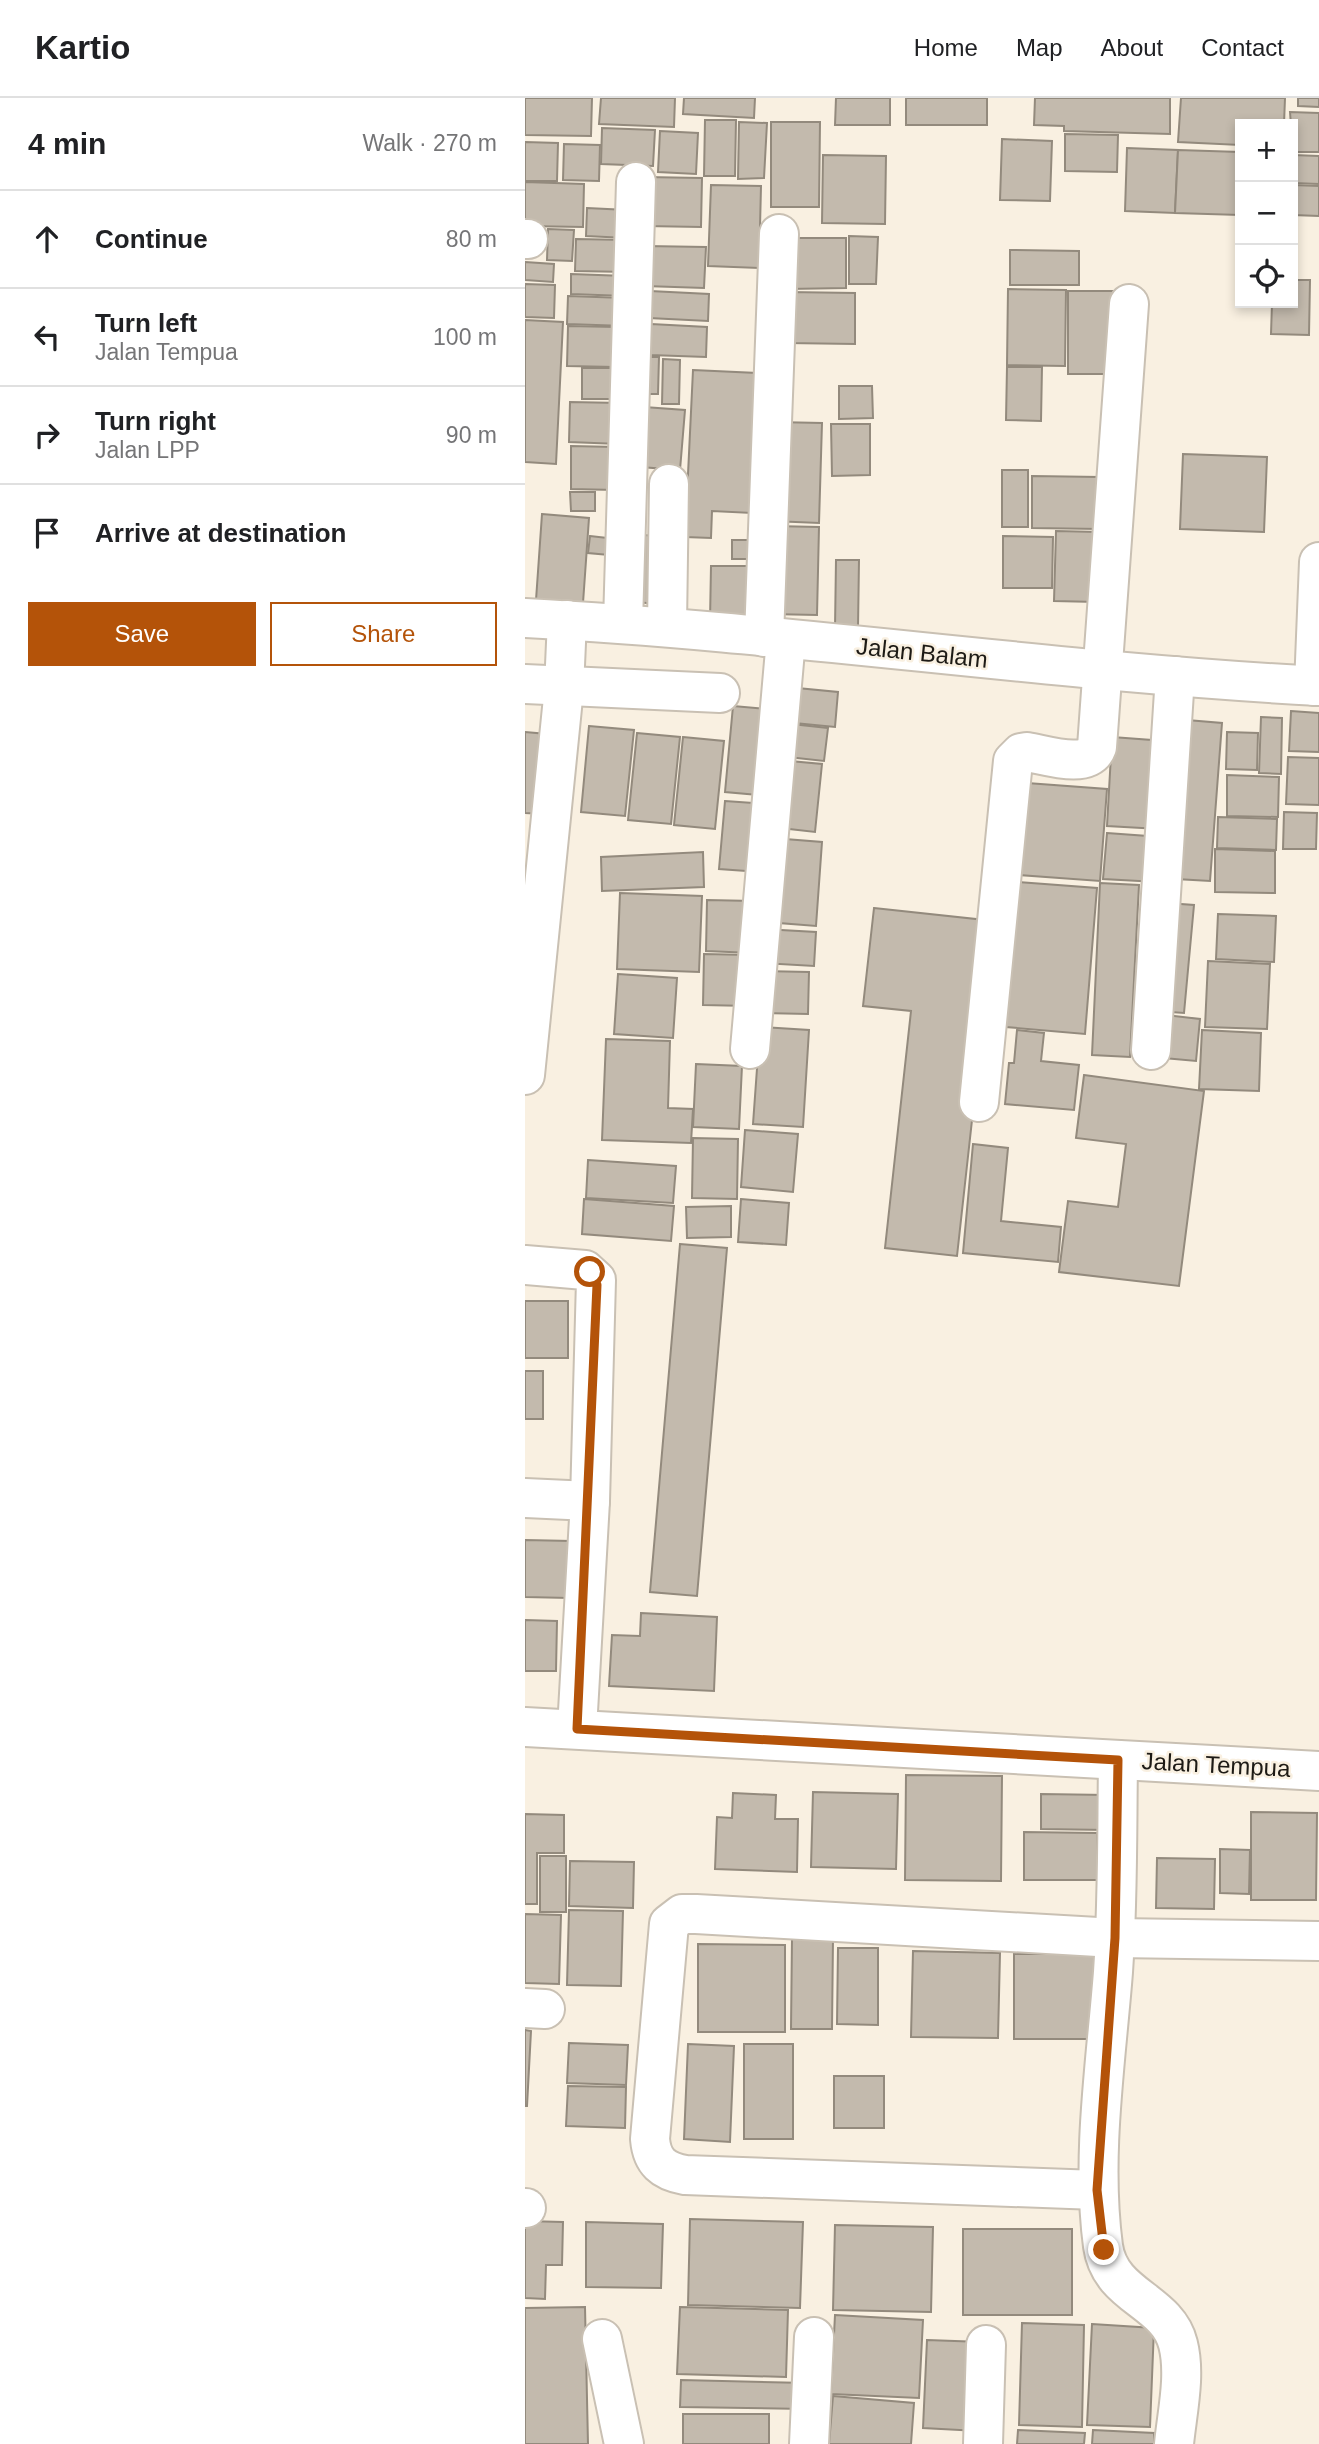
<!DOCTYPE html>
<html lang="en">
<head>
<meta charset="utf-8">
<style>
	:root { --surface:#fff; --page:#f2f2f2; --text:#202124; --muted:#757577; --line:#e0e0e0; --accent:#b45309 }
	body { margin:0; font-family:Arial,sans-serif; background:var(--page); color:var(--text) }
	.controls { position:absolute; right:21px; top:21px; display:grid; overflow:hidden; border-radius:0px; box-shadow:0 4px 10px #0003 }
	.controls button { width:63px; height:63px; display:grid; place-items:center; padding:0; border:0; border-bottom:2px solid var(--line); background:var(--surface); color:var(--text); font:35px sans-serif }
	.stop { position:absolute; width:21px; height:21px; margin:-16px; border:5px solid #b45309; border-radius:50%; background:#fff }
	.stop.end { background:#b45309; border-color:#fff; box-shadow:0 2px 7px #0008 }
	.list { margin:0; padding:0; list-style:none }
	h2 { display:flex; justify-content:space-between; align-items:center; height:91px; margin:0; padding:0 28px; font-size:30px }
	h2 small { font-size:23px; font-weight:400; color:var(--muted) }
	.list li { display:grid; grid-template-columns:46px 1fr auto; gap:21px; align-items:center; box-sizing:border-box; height:98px; padding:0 28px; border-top:2px solid var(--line) }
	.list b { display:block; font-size:26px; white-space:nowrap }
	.list p { margin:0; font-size:23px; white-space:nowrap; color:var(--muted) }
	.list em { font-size:23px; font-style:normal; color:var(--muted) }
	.actions { display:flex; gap:14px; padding:21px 28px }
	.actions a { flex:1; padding:16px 0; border:2px solid var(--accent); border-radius:0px; text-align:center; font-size:24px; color:var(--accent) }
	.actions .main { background:var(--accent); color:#fff }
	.icon { flex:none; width:38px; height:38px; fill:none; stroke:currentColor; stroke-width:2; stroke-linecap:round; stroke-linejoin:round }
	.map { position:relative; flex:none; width:794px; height:2346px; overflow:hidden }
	header { display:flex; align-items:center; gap:42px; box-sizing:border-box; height:98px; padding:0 35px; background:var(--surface); border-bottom:2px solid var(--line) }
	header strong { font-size:33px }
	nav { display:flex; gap:38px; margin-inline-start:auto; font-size:24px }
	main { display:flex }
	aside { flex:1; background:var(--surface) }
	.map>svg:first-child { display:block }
</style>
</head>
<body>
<header>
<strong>Kartio</strong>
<nav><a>Home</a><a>Map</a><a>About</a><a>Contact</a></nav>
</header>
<main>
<aside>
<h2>4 min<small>Walk · 270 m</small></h2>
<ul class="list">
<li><svg class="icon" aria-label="ahead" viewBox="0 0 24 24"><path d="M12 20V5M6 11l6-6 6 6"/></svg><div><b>Continue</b></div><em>80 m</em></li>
<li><svg class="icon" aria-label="left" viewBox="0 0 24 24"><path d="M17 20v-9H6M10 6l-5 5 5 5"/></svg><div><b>Turn left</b><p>Jalan Tempua</p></div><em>100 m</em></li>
<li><svg class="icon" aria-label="right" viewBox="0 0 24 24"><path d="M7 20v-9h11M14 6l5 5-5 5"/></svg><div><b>Turn right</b><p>Jalan LPP</p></div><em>90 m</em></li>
<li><svg class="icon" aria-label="arrive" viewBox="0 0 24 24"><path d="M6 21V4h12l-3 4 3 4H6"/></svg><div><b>Arrive at destination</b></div></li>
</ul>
<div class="actions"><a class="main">Save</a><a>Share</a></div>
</aside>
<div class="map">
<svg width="794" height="2346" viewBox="0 0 794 2346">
	<rect width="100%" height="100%" fill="#f9f0e1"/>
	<!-- building -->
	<g fill="#c3baad" stroke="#938a7d" stroke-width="2">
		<path d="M0,0H67L66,38L0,37Z"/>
		<path d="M76,0H150L149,29L74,26Z"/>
		<path d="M159,0H230L229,20L158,16Z"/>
		<path d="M311,0H365V27H310Z"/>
		<rect x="381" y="0" width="81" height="27"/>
		<path d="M510,0H645V36L539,33V28L509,27Z"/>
		<path d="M656,0H760L759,26H715V47L653,44Z"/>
		<path d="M773,0H794V9L773,8Z"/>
		<path d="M765,14L794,15V54H768Z"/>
		<path d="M180,22H211L210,78H179Z"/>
		<path d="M214,24L242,25L239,80L213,81Z"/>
		<path d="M246,24H295L294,109H246Z"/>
		<path d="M77,30L130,32L128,68L76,66Z"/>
		<path d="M135,33L173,35L171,76L133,74Z"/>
		<path d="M540,36L593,37L592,74L540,73Z"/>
		<path d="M477,41L527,43L525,103L475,102Z"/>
		<path d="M0,44L33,45L32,83H0Z"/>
		<path d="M39,46L75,47L74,83L38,82Z"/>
		<path d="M602,50L653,52L650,115L600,113Z"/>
		<path d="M653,52L715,54V117L650,115Z"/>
		<path d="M298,57L361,58L360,126L297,125Z"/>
		<path d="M768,57L794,58V86L768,85Z"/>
		<path d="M120,79L177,80L176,129L120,128Z"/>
		<path d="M0,84L59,86L58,129L0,128Z"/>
		<path d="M186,87L236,88L234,170L183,168Z"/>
		<path d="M768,87L794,88V118L768,117Z"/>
		<path d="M62,110L102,112L101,140L61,138Z"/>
		<path d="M23,131L49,132L47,163L22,162Z"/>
		<path d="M324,138L353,139L351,186H324Z"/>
		<path d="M265,140H321V190L263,191Z"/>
		<path d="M51,141L103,142V174L50,173Z"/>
		<path d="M121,148L181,149L179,190L120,188Z"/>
		<path d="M485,152L554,153V187H485Z"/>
		<path d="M0,164L29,166L28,184L0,182Z"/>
		<path d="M46,176L100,178V198L46,196Z"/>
		<path d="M768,182H785L784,237L746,236L747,205H768Z"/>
		<path d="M0,186L30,187L29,220L0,219Z"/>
		<path d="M483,191L541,192L540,268L482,267Z"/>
		<path d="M125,193L184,196L183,223L124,220Z"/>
		<rect x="543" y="193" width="49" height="83"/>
		<path d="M263,194L330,195V246L262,245Z"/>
		<path d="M43,198L100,200V228L42,226Z"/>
		<path d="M0,222L38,224L31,366L0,364Z"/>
		<path d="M126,226L182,229L181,259L125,257Z"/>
		<path d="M43,228L92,229L90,269L42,268Z"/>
		<path d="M111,259H134L133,296H110Z"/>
		<path d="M138,261L155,262L154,306H137Z"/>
		<path d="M482,269H517L516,323L481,322Z"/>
		<rect x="57" y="270" width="46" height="31"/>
		<path d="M168,272L232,275L227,415L187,413L186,440L160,439Z"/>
		<path d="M314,288H347L348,320L314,321Z"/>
		<path d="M45,304L95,305L94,346L44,344Z"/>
		<path d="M119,309L160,312L155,372L115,369Z"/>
		<path d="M250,324L297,325L294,425L247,423Z"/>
		<path d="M306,326H345V377L307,378Z"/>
		<path d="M46,348L91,349L90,392L46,391Z"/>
		<path d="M658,356L742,359L739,434L655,431Z"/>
		<rect x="477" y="372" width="26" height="57"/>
		<path d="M507,378L575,379V431L507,430Z"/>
		<path d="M45,394H70V413H46Z"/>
		<path d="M17,416L64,420L58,505L11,502Z"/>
		<path d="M248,428L294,429L292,517L245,516Z"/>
		<path d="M531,433L574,434L572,504L529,503Z"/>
		<path d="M119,437L138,439L131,506L112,504Z"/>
		<path d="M65,438L100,442L84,457L63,455Z"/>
		<path d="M478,438L528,439L527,490H478Z"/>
		<rect x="207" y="442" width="27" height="19"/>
		<path d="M311,462H334L333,530H310Z"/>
		<path d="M186,468H235V524L185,523Z"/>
		<path d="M262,589L313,594L310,629L259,624Z"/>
		<path d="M208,608L252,612L244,698L200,694Z"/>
		<path d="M766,613L794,615V654L764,653Z"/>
		<path d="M736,619L757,620L756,676L734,675Z"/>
		<path d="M662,622L697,625L685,783L651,781Z"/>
		<path d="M257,625L303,630L299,663L254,658Z"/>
		<path d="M64,628L109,632L100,718L56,714Z"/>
		<path d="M0,634L22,636L17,716L0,715Z"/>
		<path d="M702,634L733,635L732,672L701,671Z"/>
		<path d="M112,635L155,639L146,726L103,722Z"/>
		<path d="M158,639L199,643L190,731L149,727Z"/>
		<path d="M587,639L640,643L634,731L582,728Z"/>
		<path d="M763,659L794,660V707L761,706Z"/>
		<path d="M254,662L297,666L290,734L247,729Z"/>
		<path d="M702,677L754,679L753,719L702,718Z"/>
		<path d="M502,685L582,691L575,783L494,777Z"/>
		<path d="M200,703L241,706L235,774L194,771Z"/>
		<path d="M759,714L792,715L791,751H758Z"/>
		<path d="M693,719L752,721L751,752L692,750Z"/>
		<path d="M582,735L636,739L632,784L578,781Z"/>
		<path d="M260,741L297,744L291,828L254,825Z"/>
		<path d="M690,751L750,753V795L690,794Z"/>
		<path d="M178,754L179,789L77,793L76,759Z"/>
		<path d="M493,784L572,790L560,936L481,929Z"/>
		<path d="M575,785L614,787L605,959L567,957Z"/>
		<path d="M95,795L177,798L174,874L92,871Z"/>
		<path d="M182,802L228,803L227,855L181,853Z"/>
		<path d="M642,805L669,807L659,915L632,913Z"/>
		<path d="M349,810L469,823L432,1158L360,1150L386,913L338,908Z"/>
		<path d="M693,816L751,818L749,864L691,861Z"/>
		<path d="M238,831L291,834L289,868L235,865Z"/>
		<path d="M179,856L225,857L224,908L178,907Z"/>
		<path d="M683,863L745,866L742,931L680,929Z"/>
		<path d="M236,873L284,874L283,916L235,915Z"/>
		<path d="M93,876L152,880L148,940L89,936Z"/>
		<path d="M632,916L675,921L671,963L628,959Z"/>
		<path d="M235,929L284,932L278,1029L228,1026Z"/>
		<path d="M492,932L519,935L516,963L554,967L549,1012L480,1006L484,965H489Z"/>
		<path d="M677,932L736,935L734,993L674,991Z"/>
		<path d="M81,941L145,943L143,1010L168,1011L166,1045L77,1042Z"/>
		<path d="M171,966L217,968L214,1031L168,1029Z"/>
		<path d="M559,977L679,993L654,1188L534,1174L543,1103L593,1109L601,1046L551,1040Z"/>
		<path d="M220,1032L273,1036L268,1094L216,1089Z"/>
		<path d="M168,1040L213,1041L212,1101L167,1100Z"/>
		<path d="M448,1046L483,1050L476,1123L536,1129L533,1164L438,1155Z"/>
		<path d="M63,1062L151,1068L148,1105L61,1100Z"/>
		<path d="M59,1101L149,1108L146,1143L57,1136Z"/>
		<path d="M216,1101L264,1105L261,1147L213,1144Z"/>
		<path d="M206,1108V1139L162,1140L161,1109Z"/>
		<path d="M155,1146L202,1150L172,1498L125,1494Z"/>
		<rect x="0" y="1203" width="43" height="57"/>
		<rect x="0" y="1273" width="18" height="48"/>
		<path d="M0,1442L46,1443L44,1500L0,1499Z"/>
		<path d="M116,1515L192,1519L189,1593L84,1588L87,1537L115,1538Z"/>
		<path d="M0,1522L32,1523L31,1573H0Z"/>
		<path d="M381,1677L477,1678L476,1783L380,1782Z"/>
		<path d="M288,1694L373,1696L371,1771L286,1769Z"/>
		<path d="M208,1695L251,1697L250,1721H273L272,1774L190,1771L192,1719L207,1720Z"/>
		<path d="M516,1696L582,1697V1732L516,1731Z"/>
		<path d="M726,1714L792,1715L791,1802H726Z"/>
		<path d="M0,1716L39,1717V1755H12V1806H0Z"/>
		<path d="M499,1734L572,1735V1782H499Z"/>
		<path d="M695,1751L725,1752L724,1796L695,1795Z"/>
		<rect x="15" y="1758" width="26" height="56"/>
		<path d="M632,1760L690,1761L689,1811L631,1810Z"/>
		<path d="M45,1763L109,1764L108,1810L44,1808Z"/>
		<path d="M44,1812L98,1813L96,1888L42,1887Z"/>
		<path d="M0,1816L36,1817L34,1886L0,1885Z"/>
		<path d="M267,1840H308L307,1931H266Z"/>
		<path d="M173,1846L260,1847V1934H173Z"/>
		<path d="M313,1850H353V1927L312,1926Z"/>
		<path d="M388,1853L475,1855L473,1940L386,1939Z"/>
		<rect x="489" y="1856" width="85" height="85"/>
		<path d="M0,1932L6,1933L2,2008H0Z"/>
		<path d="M44,1945L103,1947L101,1987L42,1985Z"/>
		<path d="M163,1946L209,1948L205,2044L159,2041Z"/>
		<rect x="219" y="1946" width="49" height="95"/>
		<rect x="309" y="1978" width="50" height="52"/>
		<path d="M43,1988L101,1989L100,2030L41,2028Z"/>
		<path d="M165,2121L278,2124L275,2210L163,2207Z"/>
		<path d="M0,2123L38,2124L37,2167H21L20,2201L0,2200Z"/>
		<path d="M61,2124L138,2126L136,2190L61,2189Z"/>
		<path d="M310,2127L408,2129L406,2214L308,2212Z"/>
		<rect x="438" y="2131" width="109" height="86"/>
		<path d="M60,2209L63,2346H0V2210Z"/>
		<path d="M155,2209L263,2212L261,2279L152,2276Z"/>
		<path d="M310,2217L398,2222L394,2300L306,2296Z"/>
		<path d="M497,2225L559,2227L557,2329L494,2327Z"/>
		<path d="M567,2226L629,2230L625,2329L562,2327Z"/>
		<path d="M402,2242L457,2244L453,2333L398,2330Z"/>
		<path d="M156,2282L281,2285V2311L155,2309Z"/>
		<path d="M308,2298L389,2305L386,2346H304Z"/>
		<rect x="158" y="2316" width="86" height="30"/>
		<path d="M493,2332L560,2335L559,2346H492Z"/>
		<path d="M568,2332L629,2335V2346H567Z"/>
	</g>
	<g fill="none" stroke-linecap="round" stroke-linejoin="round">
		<defs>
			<g id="minor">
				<path d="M0,141H3"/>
				<path d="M0,520C265,534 528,574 794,588"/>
				<path d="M98,525L111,84"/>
				<path d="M142,528L144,386"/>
				<path d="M239,539L254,136"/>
				<path d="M0,586L195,595"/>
				<path d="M789,588L794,464"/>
				<path d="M225,951L261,541"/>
				<path d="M626,952L650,578"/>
				<path d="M0,977L39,590L42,522"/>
				<path d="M454,1004L488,663L496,655L502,654C521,657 564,672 572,649L604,206"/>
				<path d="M0,1167L60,1172L71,1182L65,1403L52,1631"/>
				<path d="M0,1400L65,1403"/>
				<path d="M0,1629L794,1673"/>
				<path d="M593,1662C592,1732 593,1803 588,1874C581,1964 566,2058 578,2148C585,2199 642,2202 653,2246C661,2277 652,2315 649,2346"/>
				<path d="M0,1910L20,1911"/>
				<path d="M572,2092L160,2077C138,2073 127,2064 125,2041L144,1826L157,1816H171L590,1840L794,1843"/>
				<path d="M0,2110H1"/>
				<path d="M77,2241L99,2346"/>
				<path d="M284,2346L289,2239"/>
				<path d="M458,2346L461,2247"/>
			</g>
		</defs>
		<!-- minor casing -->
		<use href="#minor" stroke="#c9c0b3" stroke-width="42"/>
		<!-- minor -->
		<use href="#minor" stroke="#fff" stroke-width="38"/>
	</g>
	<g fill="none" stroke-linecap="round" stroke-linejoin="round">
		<!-- route -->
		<path stroke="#b45309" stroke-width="9" d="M65,1174L72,1187L52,1631L593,1662L590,1840L572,2092L579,2152"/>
	</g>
	<g text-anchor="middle" stroke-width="5" stroke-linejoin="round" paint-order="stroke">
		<!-- street labels -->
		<g font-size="24" fill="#1d1a15" stroke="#f9f0e1">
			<text transform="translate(397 555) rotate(6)" y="8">Jalan Balam</text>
			<text transform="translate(691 1667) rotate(3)" y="8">Jalan Tempua</text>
		</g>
	</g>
</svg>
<div class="controls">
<button>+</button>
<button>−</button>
<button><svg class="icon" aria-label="locate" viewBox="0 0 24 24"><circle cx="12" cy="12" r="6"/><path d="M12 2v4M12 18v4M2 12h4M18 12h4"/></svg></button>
</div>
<div class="stop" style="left:65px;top:1174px"></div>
<div class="stop end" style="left:579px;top:2152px"></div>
</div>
</main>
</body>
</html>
